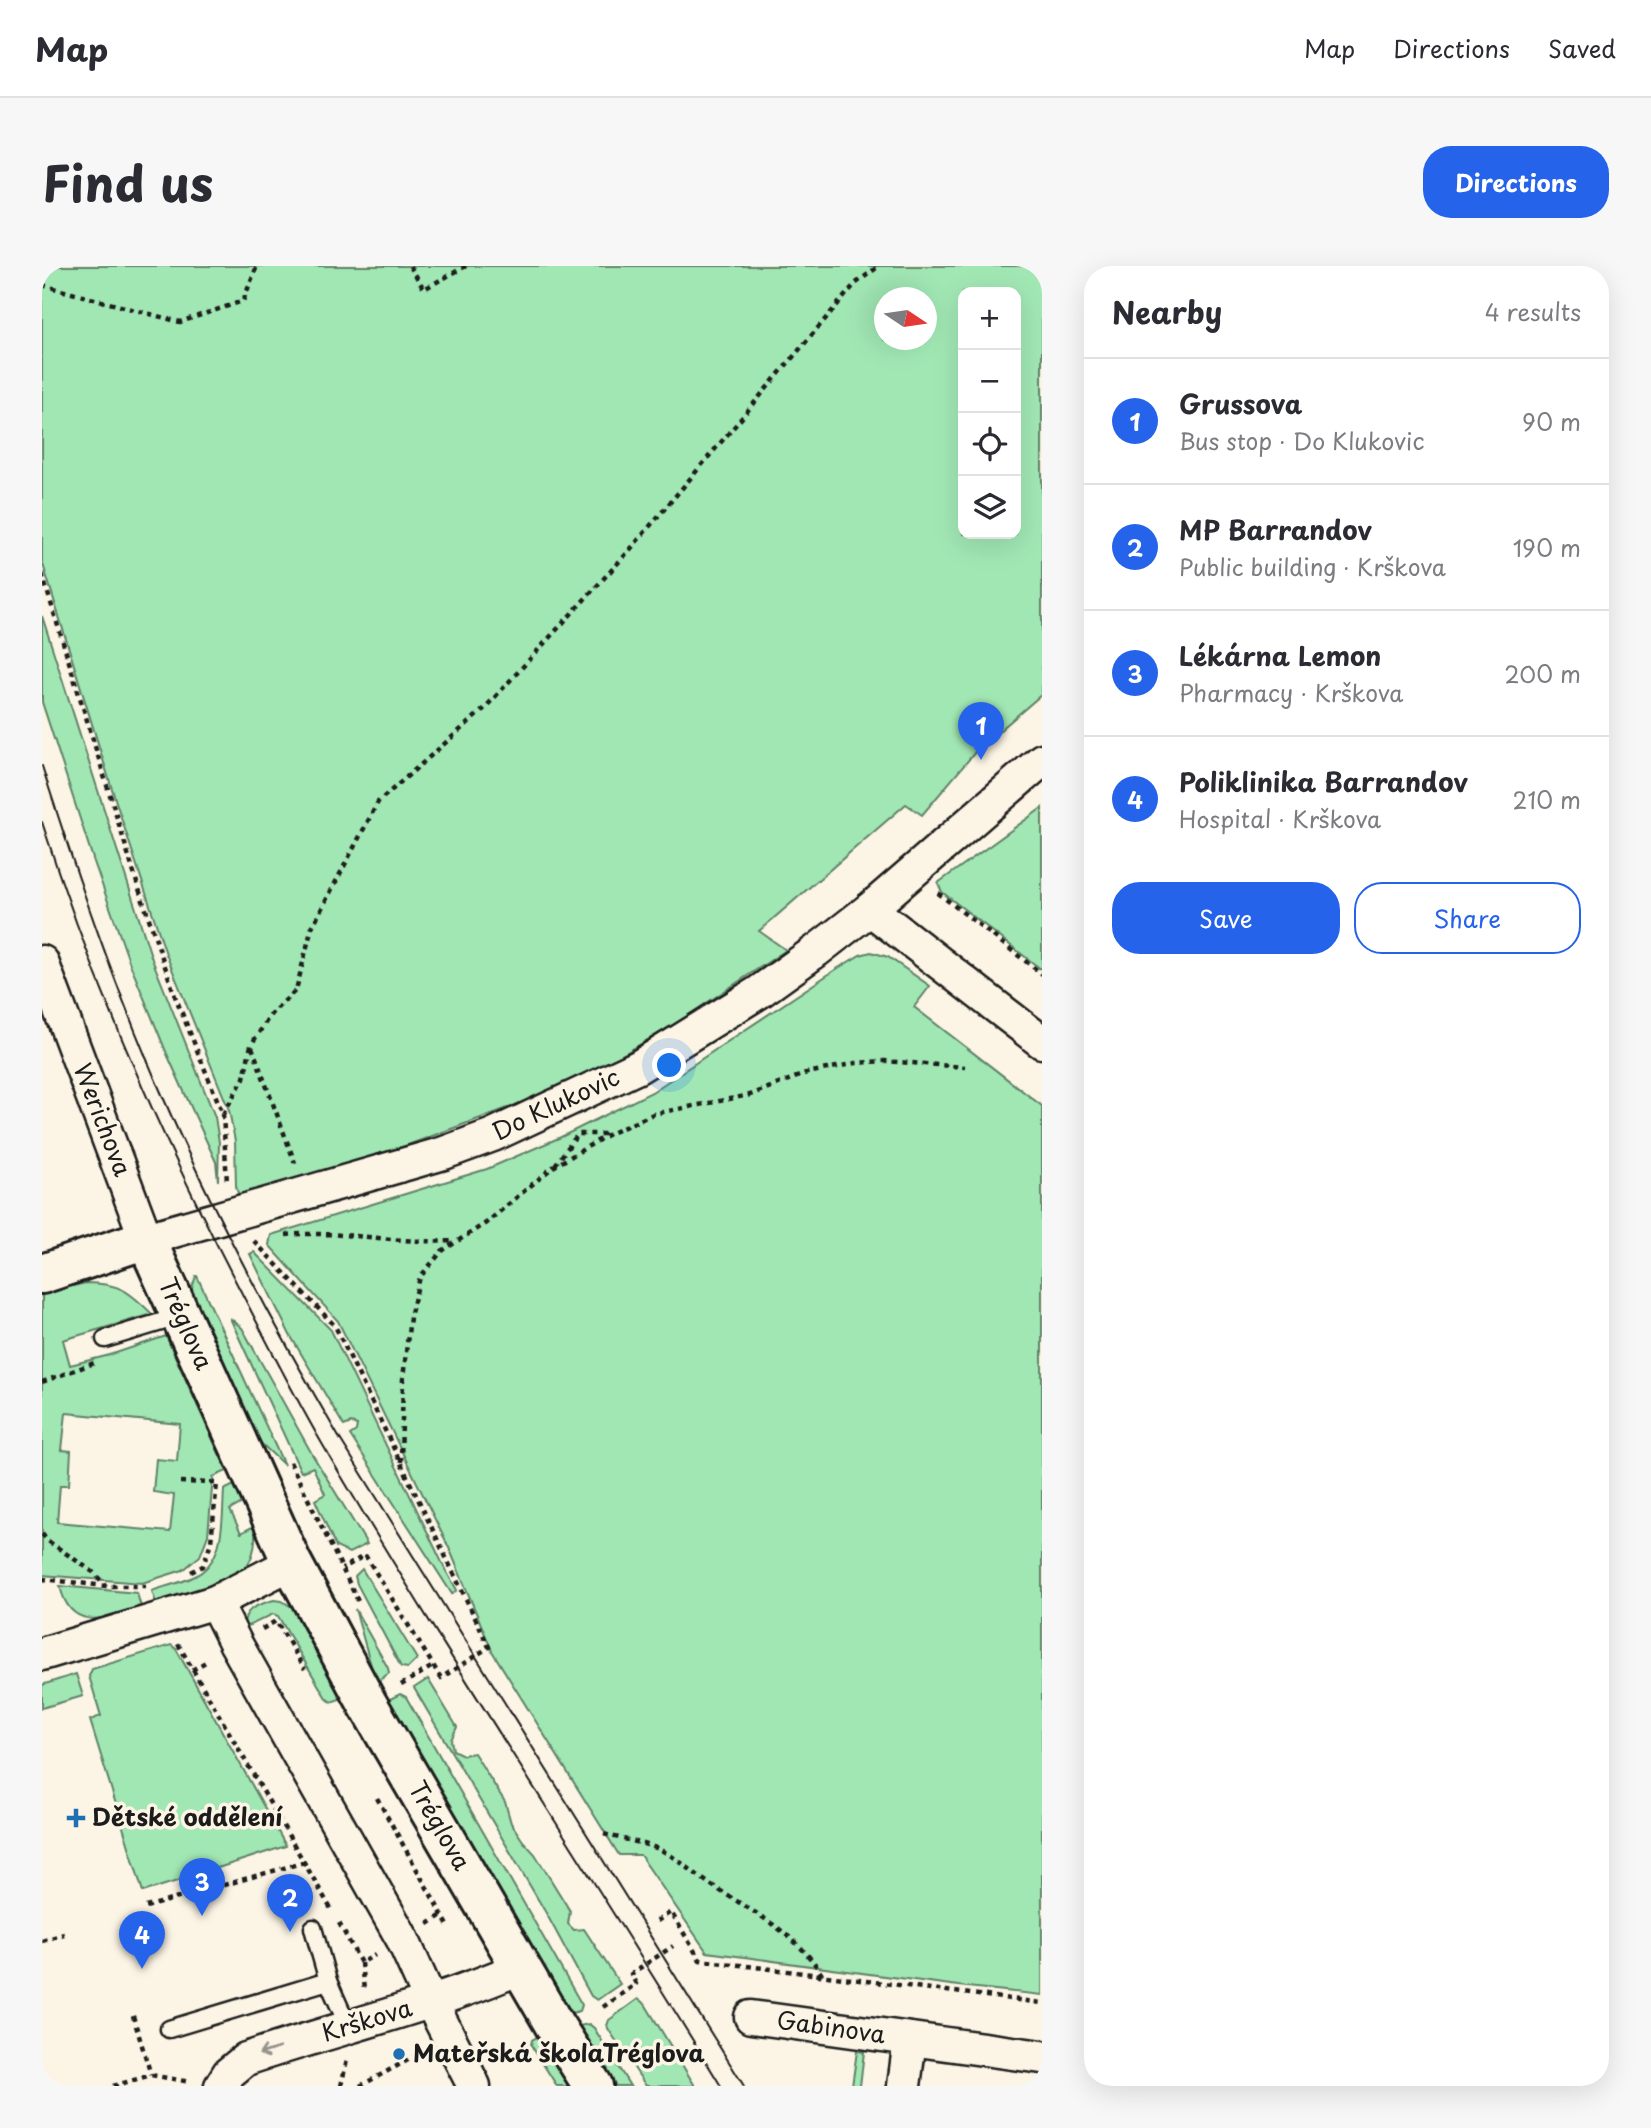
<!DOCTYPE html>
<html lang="en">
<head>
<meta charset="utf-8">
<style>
	:root { --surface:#fff; --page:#f7f7f7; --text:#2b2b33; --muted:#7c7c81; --line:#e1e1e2; --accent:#2563eb }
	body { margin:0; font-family:"Playpen Sans",sans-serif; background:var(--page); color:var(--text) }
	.controls { position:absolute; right:21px; top:21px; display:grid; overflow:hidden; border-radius:14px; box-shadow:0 7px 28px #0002 }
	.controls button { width:63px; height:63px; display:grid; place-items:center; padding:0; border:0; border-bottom:2px solid var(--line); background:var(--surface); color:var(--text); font:35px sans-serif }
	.compass { position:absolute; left:832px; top:21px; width:63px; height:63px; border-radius:50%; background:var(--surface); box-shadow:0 7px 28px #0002; rotate:103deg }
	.you { position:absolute; left:628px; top:800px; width:24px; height:24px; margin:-18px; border:5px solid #fff; border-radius:50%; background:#1a73e8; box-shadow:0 0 0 10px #1a73e833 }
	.badge { display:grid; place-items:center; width:46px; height:46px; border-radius:50%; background:var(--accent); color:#fff; font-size:23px; font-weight:700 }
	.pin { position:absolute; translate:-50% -58px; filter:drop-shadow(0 2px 4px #0008) }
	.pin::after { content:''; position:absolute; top:37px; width:24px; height:21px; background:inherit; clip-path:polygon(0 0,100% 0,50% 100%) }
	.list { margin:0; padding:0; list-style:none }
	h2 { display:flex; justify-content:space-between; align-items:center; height:91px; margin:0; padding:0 28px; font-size:30px }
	h2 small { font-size:23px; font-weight:400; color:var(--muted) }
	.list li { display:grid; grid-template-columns:46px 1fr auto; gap:21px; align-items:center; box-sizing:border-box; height:126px; padding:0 28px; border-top:2px solid var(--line) }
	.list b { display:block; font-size:26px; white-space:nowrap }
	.list p { margin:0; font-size:23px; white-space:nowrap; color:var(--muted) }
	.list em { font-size:23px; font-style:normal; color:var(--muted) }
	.actions { display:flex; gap:14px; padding:21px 28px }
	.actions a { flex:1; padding:16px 0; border:2px solid var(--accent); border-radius:28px; text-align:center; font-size:24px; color:var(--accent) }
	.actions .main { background:var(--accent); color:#fff }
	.icon { flex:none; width:38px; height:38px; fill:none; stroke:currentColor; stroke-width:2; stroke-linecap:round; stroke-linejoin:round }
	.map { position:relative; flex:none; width:1000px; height:1820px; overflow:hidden; border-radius:28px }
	header { display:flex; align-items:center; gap:42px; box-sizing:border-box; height:98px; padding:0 35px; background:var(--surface); border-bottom:2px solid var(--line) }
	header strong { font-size:33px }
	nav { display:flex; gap:38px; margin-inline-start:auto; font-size:24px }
	.intro { display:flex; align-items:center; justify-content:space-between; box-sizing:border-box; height:168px; padding:0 42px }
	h1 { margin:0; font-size:49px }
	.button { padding:18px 32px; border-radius:28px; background:var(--accent); color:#fff; font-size:24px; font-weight:700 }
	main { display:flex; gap:42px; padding:0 42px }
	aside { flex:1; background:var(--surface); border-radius:28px; box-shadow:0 7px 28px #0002 }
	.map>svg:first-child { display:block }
</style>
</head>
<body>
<header>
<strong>Map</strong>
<nav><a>Map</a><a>Directions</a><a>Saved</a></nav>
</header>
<div class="intro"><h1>Find us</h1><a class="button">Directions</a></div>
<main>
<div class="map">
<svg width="1000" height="1820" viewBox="0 0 1000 1820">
	<rect width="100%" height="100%" fill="#fcf5e5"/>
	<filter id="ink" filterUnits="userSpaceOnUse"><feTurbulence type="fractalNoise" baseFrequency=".0143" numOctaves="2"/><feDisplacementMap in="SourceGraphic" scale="14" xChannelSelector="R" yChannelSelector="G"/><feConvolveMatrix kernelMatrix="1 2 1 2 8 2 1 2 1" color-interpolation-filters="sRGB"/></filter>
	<g filter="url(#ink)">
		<!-- green -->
		<g fill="#a1e7b4" stroke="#5e8268" stroke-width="2" fill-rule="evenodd">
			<path d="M0,0H1000V428L934,485L880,549L864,538L717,665L744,684L633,758L568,796L474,839L363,880L197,931L194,920L193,875L187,844L124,688L74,536L0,295ZM921,26H974V268H921ZM842,32H884V74H842Z"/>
			<path d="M0,350L110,693L173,851L177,876L176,915L174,896L125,788L88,698L52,596L0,436Z"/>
			<path d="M1000,542V704L900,626L896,617Z"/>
			<path d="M829,686L846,691L888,720L872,741L1000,840V1729L916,1720L665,1686L598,1589H577L450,1385L408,1284L296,1055L227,979L229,969L445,903L519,871L610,826L793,704L818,689Z"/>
			<path d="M212,986L289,1064L404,1305L415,1324L410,1328L308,1169L314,1165L315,1159L309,1157L302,1160L248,1069L208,988Z"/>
			<path d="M154,1010H155L242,1199L206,1165L148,1028Z"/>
			<path d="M44,1017C77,1017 87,1025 110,1048L21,1074L28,1099L68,1089L124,1070L185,1205L171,1211L166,1269L158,1290L141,1304L100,1317L0,1309V1027ZM24,1147L138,1158L135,1195L114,1193L111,1226L132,1229L128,1266L15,1256L18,1219H27L29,1185L20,1184Z"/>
			<path d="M188,1052L200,1062L270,1188L325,1278L307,1287L294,1281L273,1234L283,1228L271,1201L259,1206Z"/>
			<path d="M192,1219L200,1237L188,1244L199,1267L210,1261L213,1265C214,1287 208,1302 189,1315L114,1337L110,1325C123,1320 139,1317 151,1311C184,1296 180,1253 182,1224Z"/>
			<path d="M320,1303L375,1393L366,1402L359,1401L315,1318L313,1310Z"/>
			<path d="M18,1320L95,1327L99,1341C65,1352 29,1368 18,1320Z"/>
			<path d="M232,1334L240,1335L253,1343L301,1432L289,1436L284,1432L236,1350L231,1348L202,1362C201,1342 215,1339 232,1334Z"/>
			<path d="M313,1343L346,1402L347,1407L334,1417Z"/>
			<path d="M129,1379L134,1383L244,1580L101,1626L48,1454L59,1450L47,1410L50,1403Z"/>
			<path d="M34,1408L41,1430L0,1442V1419Z"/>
			<path d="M386,1413L415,1461L409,1474L411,1484L421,1489L432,1487L463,1536L469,1557L481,1575L493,1588L528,1645L526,1658L532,1664L542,1663L578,1718L555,1734L549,1730L504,1647L372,1422Z"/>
			<path d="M358,1428L364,1431L540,1739L538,1745L529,1747L344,1435Z"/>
			<path d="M596,1733L603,1738L653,1820H604L567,1764L565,1760L567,1754Z"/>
			<path d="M547,1758L552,1762L588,1820H574L537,1760Z"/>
			<path d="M500,1768L533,1820H515L489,1779L490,1774Z"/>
			<path d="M815,1785L822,1786L818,1820H810Z"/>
		</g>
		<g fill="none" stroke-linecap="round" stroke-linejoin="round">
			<defs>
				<g id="service">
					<path d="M63,1073L139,1050"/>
					<path d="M271,1662L286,1715L306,1760"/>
					<path d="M127,1763L286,1715"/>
				</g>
				<g id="minor">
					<path d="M828,643L1000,776"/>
					<path d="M0,696L104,973L402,887L451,869L596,801L717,726L774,685L828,643L1000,494"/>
					<path d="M173,1336L194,1378L361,1674L389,1736L432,1820"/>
					<path d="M0,1388L173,1336L250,1297"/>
					<path d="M709,1751L1000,1791"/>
					<path d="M179,1820L187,1807L204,1793C296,1762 391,1740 480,1701"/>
					<path d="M862,1820L868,1773"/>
				</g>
				<path id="tertiary" d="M0,1008L104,973L250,1297L325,1437L513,1760L551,1820"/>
			</defs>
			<!-- service casing -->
			<use href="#service" stroke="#1c1c1c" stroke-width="21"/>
			<!-- minor casing -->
			<use href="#minor" stroke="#1c1c1c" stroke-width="37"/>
			<!-- tertiary casing -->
			<use href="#tertiary" stroke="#1c1c1c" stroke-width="44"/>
			<!-- path -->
			<g stroke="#1c1c1c" stroke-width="4.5" stroke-dasharray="5 5" stroke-linecap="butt">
				<path d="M368,0L382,23L424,0"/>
				<path d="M0,19L138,56L201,35L215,0"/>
				<path d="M0,308L95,617L133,730L181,848L185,917"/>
				<path d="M896,627L1000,708"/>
				<path d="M210,781L253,897"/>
				<path d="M181,848L202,812L209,779L229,748L254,724L270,661L336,536L442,443L586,286L813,18L837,0"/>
				<path d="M513,899L536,868H566"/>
				<path d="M244,969C301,964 356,978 413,975"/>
				<path d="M212,975L293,1060L447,1381L399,1412L323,1289L300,1303"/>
				<path d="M0,1116L55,1096"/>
				<path d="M248,1196L316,1335"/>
				<path d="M359,1196L361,1113L368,1051L378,1011L400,985L444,957L511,901L567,868L611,848L708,829L765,807L814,797L842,795L923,801"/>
				<path d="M138,1216L175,1217L169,1276L161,1300L145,1308"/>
				<path d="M0,1268L6,1275L51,1306L64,1320"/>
				<path d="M0,1313L64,1320H104"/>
				<path d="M220,1363L234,1355L263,1403"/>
				<path d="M136,1378L289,1643"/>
				<path d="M150,1404L167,1394"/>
				<path d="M359,1419L391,1400"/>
				<path d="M335,1532L408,1663"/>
				<path d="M562,1568C579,1573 598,1576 614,1582C634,1590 651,1607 668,1618C708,1645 755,1666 780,1709"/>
				<path d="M104,1641L263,1596"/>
				<path d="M615,1655L629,1646L658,1694L1000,1737"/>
				<path d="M297,1657L319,1697L333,1689"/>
				<path d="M386,1658L400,1649"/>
				<path d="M0,1675L22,1668"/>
				<path d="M319,1697L322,1724"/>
				<path d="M561,1741L594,1718L589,1708L631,1680"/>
				<path d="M91,1750L109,1809"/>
				<path d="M71,1820L109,1809L148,1816"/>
				<path d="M299,1820L305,1794"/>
				<path d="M318,1820L379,1787"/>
			</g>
			<!-- service -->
			<use href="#service" stroke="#fcf5e5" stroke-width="16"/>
			<!-- minor -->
			<use href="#minor" stroke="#fcf5e5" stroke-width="32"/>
			<!-- tertiary -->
			<use href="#tertiary" stroke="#fcf5e5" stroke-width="38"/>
			<!-- tram -->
			<g stroke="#1c1c1c" stroke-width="2">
				<path d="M0,500C35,610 72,719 118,824C170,945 232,1060 298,1173L702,1820"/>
				<path d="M0,556C53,724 125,885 207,1041C231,1088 255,1135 282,1181C409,1397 548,1606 679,1820"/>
			</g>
		</g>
		<!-- one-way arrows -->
		<defs><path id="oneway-shaft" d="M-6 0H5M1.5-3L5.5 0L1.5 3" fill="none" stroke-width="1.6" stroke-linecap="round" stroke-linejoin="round" transform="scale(1.75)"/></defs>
		<use stroke="#97938b" href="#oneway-shaft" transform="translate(227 1785) rotate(162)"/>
	</g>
	<!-- markers -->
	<g fill="#1f6fb2" stroke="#fcf5e5" stroke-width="2.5">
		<path d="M30.5 1541.5h7v7h7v7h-7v7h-7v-7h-7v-7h7z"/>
		<circle cx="357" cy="1788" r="7"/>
	</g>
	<g text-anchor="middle" stroke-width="7" stroke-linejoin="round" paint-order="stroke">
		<!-- street labels -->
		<g font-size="24" fill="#1c1c1c" stroke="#fcf5e5">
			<text transform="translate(514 839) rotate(-25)" y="8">Do Klukovic</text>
			<text transform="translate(60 854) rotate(69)" y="8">Werichova</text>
			<text transform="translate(143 1058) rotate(66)" y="8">Tréglova</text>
			<text transform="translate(397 1560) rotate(60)" y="8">Tréglova</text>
			<text transform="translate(325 1755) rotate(-17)" y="8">Krškova</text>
			<text transform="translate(789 1762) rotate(8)" y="8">Gabinova</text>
		</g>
		<!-- poi labels -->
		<g font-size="24" font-weight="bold" fill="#1c1c1c" stroke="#fcf5e5" text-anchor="start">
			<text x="50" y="1560">Dětské oddělení</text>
			<text x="371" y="1796">Mateřská školaTréglova</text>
		</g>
	</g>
</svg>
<div class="controls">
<button>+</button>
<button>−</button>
<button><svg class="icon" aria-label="locate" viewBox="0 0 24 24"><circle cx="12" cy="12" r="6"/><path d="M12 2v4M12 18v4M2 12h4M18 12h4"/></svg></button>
<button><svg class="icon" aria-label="layers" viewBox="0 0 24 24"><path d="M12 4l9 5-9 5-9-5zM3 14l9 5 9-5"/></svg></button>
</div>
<svg class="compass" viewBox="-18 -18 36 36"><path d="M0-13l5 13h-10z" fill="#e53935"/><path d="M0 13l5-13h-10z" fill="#7c7c81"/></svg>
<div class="you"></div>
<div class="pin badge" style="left:939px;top:494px">1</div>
<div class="pin badge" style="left:248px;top:1666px">2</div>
<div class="pin badge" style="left:160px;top:1650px">3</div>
<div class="pin badge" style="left:100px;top:1703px">4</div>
</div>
<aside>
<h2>Nearby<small>4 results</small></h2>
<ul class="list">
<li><span class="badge">1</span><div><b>Grussova</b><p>Bus stop · Do Klukovic</p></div><em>90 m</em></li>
<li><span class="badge">2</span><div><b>MP Barrandov</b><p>Public building · Krškova</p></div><em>190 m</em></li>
<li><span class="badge">3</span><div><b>Lékárna Lemon</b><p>Pharmacy · Krškova</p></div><em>200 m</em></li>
<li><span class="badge">4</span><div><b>Poliklinika Barrandov</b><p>Hospital · Krškova</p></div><em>210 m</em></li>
</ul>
<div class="actions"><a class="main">Save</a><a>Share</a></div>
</aside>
</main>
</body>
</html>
